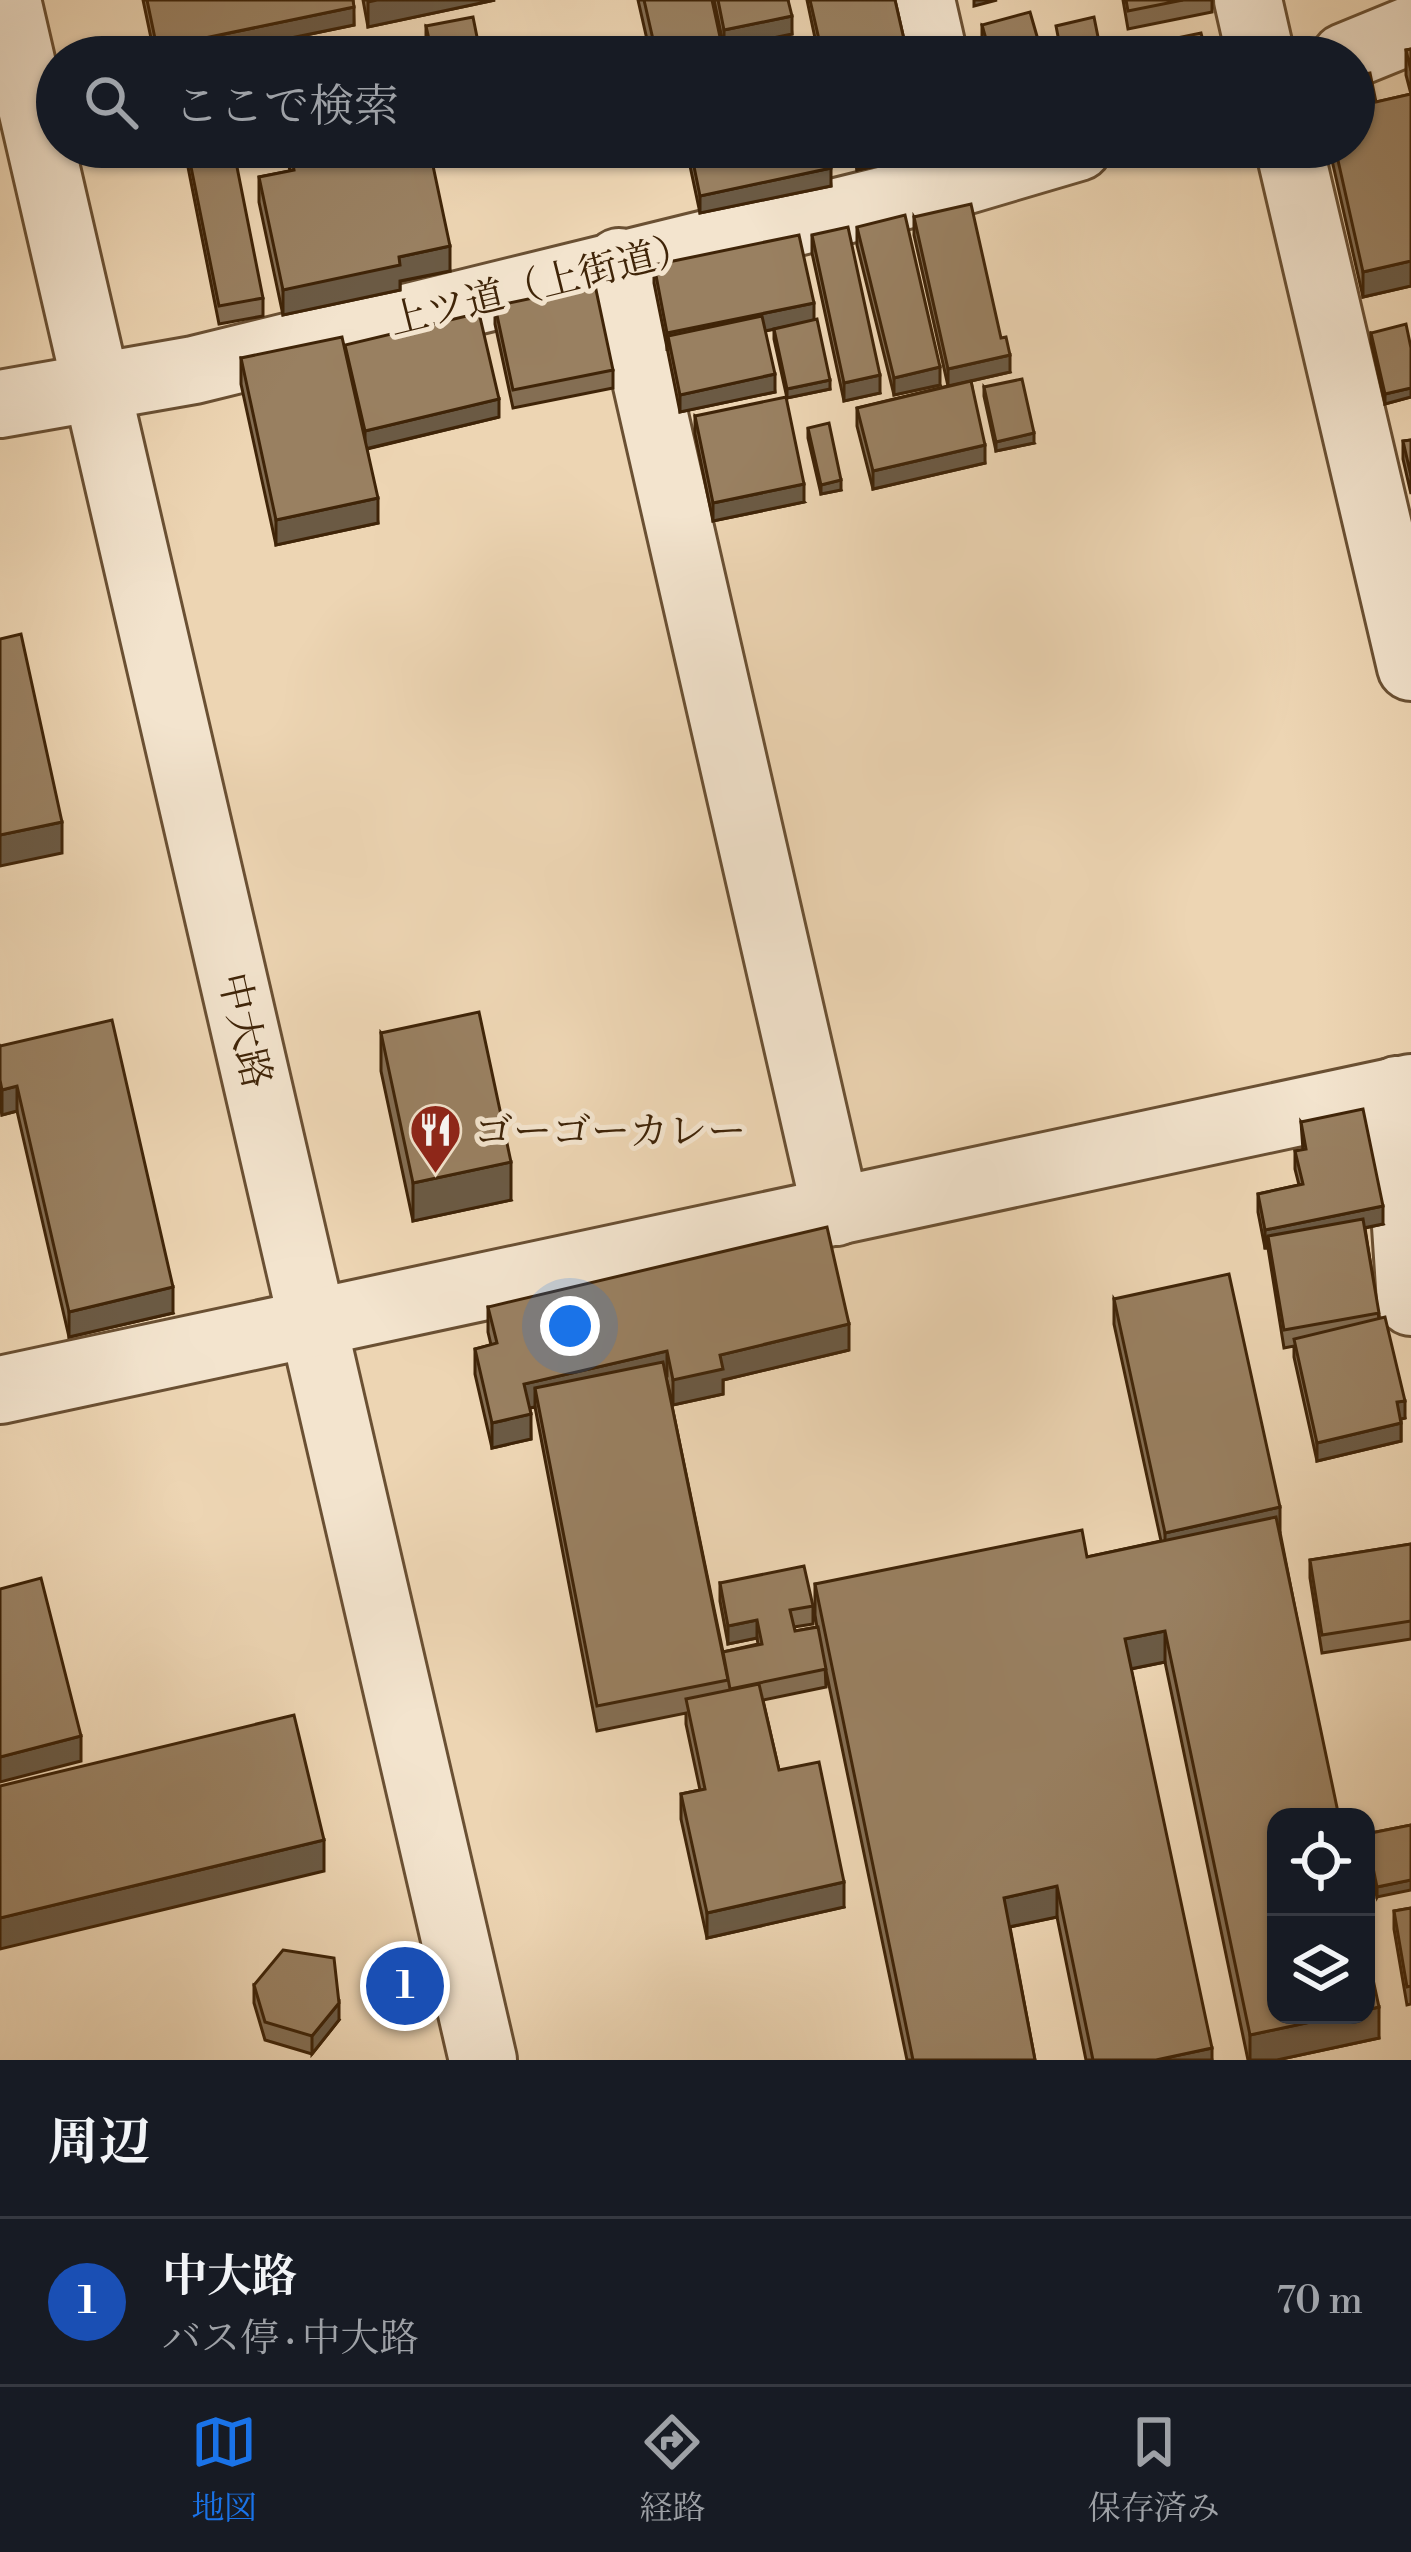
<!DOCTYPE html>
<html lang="ja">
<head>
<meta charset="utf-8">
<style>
	:root { --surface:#171b24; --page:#242831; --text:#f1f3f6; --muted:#9ea1a6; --line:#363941; --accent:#1a73e8 }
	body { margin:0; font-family:"Libre Bodoni","Noto Serif JP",serif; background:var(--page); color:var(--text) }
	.controls { position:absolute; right:36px; bottom:36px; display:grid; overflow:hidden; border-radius:24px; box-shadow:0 3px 9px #0004 }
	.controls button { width:108px; height:108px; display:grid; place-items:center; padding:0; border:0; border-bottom:3px solid var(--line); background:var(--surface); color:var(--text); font:60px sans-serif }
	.you { position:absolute; left:570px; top:1326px; width:42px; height:42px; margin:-30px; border:9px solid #fff; border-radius:50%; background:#1a73e8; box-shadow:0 0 0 18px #1a73e833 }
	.badge { display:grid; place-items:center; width:78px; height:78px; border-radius:50%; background:var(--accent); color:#fff; font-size:39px; font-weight:700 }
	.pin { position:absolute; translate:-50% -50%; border:6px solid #fff; box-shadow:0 3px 12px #0006 }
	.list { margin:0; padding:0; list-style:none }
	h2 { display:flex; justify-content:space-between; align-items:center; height:156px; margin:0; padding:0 48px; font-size:51px }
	h2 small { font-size:39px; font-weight:400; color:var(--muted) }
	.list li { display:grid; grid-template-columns:78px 1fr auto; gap:36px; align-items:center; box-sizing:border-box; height:168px; padding:0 48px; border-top:3px solid var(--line) }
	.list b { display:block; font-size:45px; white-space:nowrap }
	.list p { margin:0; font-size:39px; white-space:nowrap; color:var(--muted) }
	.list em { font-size:39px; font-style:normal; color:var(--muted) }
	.icon { flex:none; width:66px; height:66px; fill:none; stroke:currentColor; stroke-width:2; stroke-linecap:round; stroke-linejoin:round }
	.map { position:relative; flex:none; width:1411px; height:2060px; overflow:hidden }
	.search { position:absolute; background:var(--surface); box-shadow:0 3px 9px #0004; left:36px; right:36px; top:36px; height:132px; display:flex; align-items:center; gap:30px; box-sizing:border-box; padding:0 42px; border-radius:66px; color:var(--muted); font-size:45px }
	.sheet { height:324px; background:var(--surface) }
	nav { display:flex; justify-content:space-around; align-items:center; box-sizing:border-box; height:168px; border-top:3px solid var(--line); background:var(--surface); font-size:33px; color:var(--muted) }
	nav a { display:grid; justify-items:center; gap:6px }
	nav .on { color:var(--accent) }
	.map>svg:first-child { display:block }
</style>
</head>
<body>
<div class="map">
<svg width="1411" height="2060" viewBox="0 0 1411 2060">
	<rect width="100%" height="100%" fill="#edd5b3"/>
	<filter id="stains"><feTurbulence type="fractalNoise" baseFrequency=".00167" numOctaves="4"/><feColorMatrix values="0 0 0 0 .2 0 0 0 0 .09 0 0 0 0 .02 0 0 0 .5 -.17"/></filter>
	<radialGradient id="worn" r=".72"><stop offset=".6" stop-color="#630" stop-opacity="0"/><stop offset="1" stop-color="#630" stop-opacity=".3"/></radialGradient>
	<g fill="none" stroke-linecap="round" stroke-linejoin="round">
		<defs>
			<g id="minor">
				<path d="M7,0L483,2060"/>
				<path d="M921,0L934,57"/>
				<path d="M1248,0L1261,57"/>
				<path d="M1345,57L1411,30"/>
				<path d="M1289,147L1411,667"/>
				<path d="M619,262L836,1212"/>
				<path d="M0,404L194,370L963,181L1078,147"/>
				<path d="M1397,1090L1411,1302"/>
				<path d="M0,1390L1411,1088"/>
			</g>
		</defs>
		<!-- minor casing -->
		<use href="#minor" stroke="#6a5033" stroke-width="72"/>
		<!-- minor -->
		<use href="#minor" stroke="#f3e4ce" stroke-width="66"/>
	</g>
	<!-- wall -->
	<g fill="#846e53" stroke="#3f2408" stroke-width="3">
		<path d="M143,0H353L354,25L199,57H155Z"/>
		<path d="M363,0H495L368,27Z"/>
		<path d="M638,0H712L720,50L788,57H651Z"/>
		<path d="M714,0H788L792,34L724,48Z"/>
		<path d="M807,0H895L908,57H819Z"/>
		<path d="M1123,0H1212V12L1128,29Z"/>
		<path d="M982,25L1043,57H986L982,43Z"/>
		<path d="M426,26L481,57H429L426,44Z"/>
		<path d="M1411,49V286L1363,297L1329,147H1354L1376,102L1411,94L1406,75V50Z"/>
		<path d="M187,147L263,298V316L219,324L187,162Z"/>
		<path d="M285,147H429L450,271L400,281V290L283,315L259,202V177L290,171Z"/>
		<path d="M686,147H827L831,186L700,213Z"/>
		<path d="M852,147H928V155L857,170Z"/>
		<path d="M914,217L1010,372L971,381L985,463L873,489L857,426V408L948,386L914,235Z"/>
		<path d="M857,227L940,385L894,395L857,245Z"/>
		<path d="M812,235L880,393L844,401L812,253Z"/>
		<path d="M654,265L814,320L830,389L787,398L774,339V329L790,326L765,331L775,392L680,412L654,283Z"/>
		<path d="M495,306L613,370V388L513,408L495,324Z"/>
		<path d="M1371,333L1411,348V397L1385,404L1371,342Z"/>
		<path d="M241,358L499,417L367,449L378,523L276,545L241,384Z"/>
		<path d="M984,387L1034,443L996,451L984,396Z"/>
		<path d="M695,416L804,502L713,521L695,434Z"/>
		<path d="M808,428L841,490L821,494L808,438Z"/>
		<path d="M1411,440V494L1403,459V441Z"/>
		<path d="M381,1033L511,1200L413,1221L381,1071Z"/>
		<path d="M0,1046L173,1313L69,1337L17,1111L2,1115L0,1106Z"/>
		<path d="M1301,1122L1383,1224L1365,1228L1379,1319L1405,1418L1401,1419V1441L1317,1461L1294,1357V1346L1284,1348L1268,1248H1265L1258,1212V1194L1299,1185L1295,1169V1151L1303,1150Z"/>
		<path d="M1114,1299L1280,1532L1379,2038L1277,2060H1248L1165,1662L1131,1669L1212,2060H1086L1057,1917L1010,1927L1035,2060H907L825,1666L826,1687L763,1700L779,1770L844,1907L707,1938L681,1819V1794L700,1790L686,1724V1713L597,1731L535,1407L530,1408L531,1439L492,1448L475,1374V1349L491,1345L488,1332V1307L849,1350L723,1380V1394L673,1405L666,1377L723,1652L758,1644L757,1638L728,1644L720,1601V1583L813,1606V1624L794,1627L795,1631L817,1627L815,1615V1584L1087,1557L1161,1541L1114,1324Z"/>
		<path d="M1411,1544V1639L1322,1653L1310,1578V1560Z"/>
		<path d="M1411,1825L1377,1897L1366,1846V1834Z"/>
		<path d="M1411,1908V2004L1407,2005L1394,1929V1911Z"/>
		<path d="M254,1985L339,2020L312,2054L265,2040L254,2003Z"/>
	</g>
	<!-- shaded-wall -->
	<g fill="#6b5a44" stroke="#3f2408" stroke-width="3">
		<path d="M377,0H495L368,27V2Z"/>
		<path d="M974,0H997L974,6Z"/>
		<path d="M354,7V25L199,57H157V48Z"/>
		<path d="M792,16V34L724,48V30Z"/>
		<path d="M720,37V57H696V42Z"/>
		<path d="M884,147H928V155L857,170V153Z"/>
		<path d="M831,168V186L700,213V196Z"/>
		<path d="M450,246V271L400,281V290L283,315V290L399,257Z"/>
		<path d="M1411,261V286L1363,297V272Z"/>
		<path d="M814,303V321L671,350L668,336L667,351V333Z"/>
		<path d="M1010,355V372L948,386V369Z"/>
		<path d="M940,367V385L894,395V378Z"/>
		<path d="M775,374V392L680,412V395Z"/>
		<path d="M880,375V393L844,401V383Z"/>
		<path d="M830,380V389L787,398V389Z"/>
		<path d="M1411,388V397L1385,404V394Z"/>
		<path d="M499,399V417L365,449V431Z"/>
		<path d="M1034,433V443L996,451V442Z"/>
		<path d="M985,445V463L873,489V471Z"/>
		<path d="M841,480V490L821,494V485Z"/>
		<path d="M804,484V502L713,521V503Z"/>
		<path d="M378,498V523L276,545V520Z"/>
		<path d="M62,822V853L0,866V835Z"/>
		<path d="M17,1086V1111L2,1115V1090Z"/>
		<path d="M511,1162V1200L413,1221V1183Z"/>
		<path d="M1383,1206V1224L1270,1247L1268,1236V1248H1265V1230Z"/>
		<path d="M173,1287V1313L69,1337V1312Z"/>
		<path d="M849,1324V1350L723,1380V1394L673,1405V1380L720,1355Z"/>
		<path d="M667,1351V1376L539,1406L535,1388V1407L524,1409V1384Z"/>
		<path d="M1405,1401V1418L1397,1420V1402Z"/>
		<path d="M531,1414V1439L492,1448V1423Z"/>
		<path d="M1401,1423V1441L1317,1461V1443Z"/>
		<path d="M1280,1507V1532L1165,1558V1533Z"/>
		<path d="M757,1620V1638L728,1644V1626Z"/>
		<path d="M1165,1631V1662L1125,1670V1639Z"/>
		<path d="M81,1736V1761L0,1782V1757Z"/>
		<path d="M324,1840V1871L0,1949V1918Z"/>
		<path d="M1411,1880V1890L1377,1897V1887Z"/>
		<path d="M844,1882V1907L707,1938V1913Z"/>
		<path d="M1057,1886V1917L1004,1928V1898Z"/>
		<path d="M339,2003V2020L312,2054V2036Z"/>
		<path d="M1379,2007V2038L1277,2060H1250V2035L1343,2015H1366V2010Z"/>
		<path d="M1212,2048V2060H1156Z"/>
	</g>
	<!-- building -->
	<g fill="#998061" stroke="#3f2408" stroke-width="3">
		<path d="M147,0H353L354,7L157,48Z"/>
		<path d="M644,0H712L720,37L696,42L699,57H657Z"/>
		<path d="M718,0H788L792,16L724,30Z"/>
		<path d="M810,0H895L908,57H823Z"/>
		<path d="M1126,0H1183L1128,11Z"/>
		<path d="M1030,12L1043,57H991L982,25Z"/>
		<path d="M473,17L481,57H433L426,26Z"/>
		<path d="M1094,17L1102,57H1062L1056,26Z"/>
		<path d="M1201,33L1207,57H1136L1134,47Z"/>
		<path d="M783,37L788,57H705L704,54Z"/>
		<path d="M1411,49V71L1406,50Z"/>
		<path d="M1370,73L1376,102L1411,94V261L1363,272L1335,147H1354V76Z"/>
		<path d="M187,147H233L263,298L219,306Z"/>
		<path d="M290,147H429L450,246L399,257L400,265L283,290L259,177L294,170Z"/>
		<path d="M690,147H827L831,168L700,196Z"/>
		<path d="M856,147H884L857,153Z"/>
		<path d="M971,204L1001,338L1006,337L1010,355L948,369L914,217Z"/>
		<path d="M905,215L940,367L894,378L857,227Z"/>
		<path d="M848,227L880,375L844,383L812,235Z"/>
		<path d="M799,235L814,303L667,333L654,265Z"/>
		<path d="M595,285L613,370L513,390L495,306Z"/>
		<path d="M479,313L499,399L365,431L345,345Z"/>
		<path d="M762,316L775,374L680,395L668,336Z"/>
		<path d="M817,319L830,380L787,389L774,329Z"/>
		<path d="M1406,324L1411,348V388L1385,394L1371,333Z"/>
		<path d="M342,337L378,498L276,520L241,358Z"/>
		<path d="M1022,379L1034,433L996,442L984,387Z"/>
		<path d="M971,381L985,445L873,471L857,408Z"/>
		<path d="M786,397L804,484L713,503L695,416Z"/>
		<path d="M829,423L841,480L821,485L808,428Z"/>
		<path d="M1411,440V476L1403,441Z"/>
		<path d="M21,634L62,822L0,835V639Z"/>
		<path d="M479,1012L511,1162L413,1183L381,1033Z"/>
		<path d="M112,1020L173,1287L69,1312L17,1086L2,1090L0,1080V1046Z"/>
		<path d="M1363,1109L1383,1206L1265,1230L1258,1194L1303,1184L1295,1151L1306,1149L1301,1122Z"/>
		<path d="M1363,1219L1379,1313L1284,1330L1268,1236Z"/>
		<path d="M827,1227L849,1324L720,1355L723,1369L673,1380L667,1351L524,1384L531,1414L492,1423L475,1349L497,1343L488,1307Z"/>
		<path d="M1229,1274L1280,1507L1165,1533L1114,1299Z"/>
		<path d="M1385,1317L1405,1401L1397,1402L1401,1423L1317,1443L1294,1339Z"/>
		<path d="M663,1362L728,1680L597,1706L535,1388Z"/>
		<path d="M1276,1517L1339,1817H1276V2015H1343L1250,2035L1165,1631L1125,1639L1212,2048L1156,2060H1093L1057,1886L1004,1898L1035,2060H913L815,1584L1082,1530L1087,1557Z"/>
		<path d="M1411,1544V1621L1322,1635L1310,1560Z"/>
		<path d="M804,1566L813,1606L790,1610L795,1631L818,1627L826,1669L730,1689L723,1652L762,1644L757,1620L728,1626L720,1583Z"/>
		<path d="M41,1578L81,1736L0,1757V1589Z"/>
		<path d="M759,1684L779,1770L819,1762L844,1882L707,1913L681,1794L705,1789L686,1699Z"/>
		<path d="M294,1715L324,1840L0,1918V1786Z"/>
		<path d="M1411,1825V1880L1377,1887L1366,1834Z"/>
		<path d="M1411,1908V1986L1407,1987L1394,1911Z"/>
		<path d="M1366,1947L1379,2007L1366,2010Z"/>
		<path d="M283,1950L334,1958L339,2003L312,2036L265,2022L254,1985Z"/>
	</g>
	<!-- icons -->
	<defs>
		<symbol id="restaurant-pin" viewBox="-11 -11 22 30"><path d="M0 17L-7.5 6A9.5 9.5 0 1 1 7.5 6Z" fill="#8f2418" stroke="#f3e4ce"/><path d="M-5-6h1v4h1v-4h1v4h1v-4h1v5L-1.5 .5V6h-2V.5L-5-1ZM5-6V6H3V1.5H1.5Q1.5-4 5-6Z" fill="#fff"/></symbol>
	</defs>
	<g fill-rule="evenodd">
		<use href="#restaurant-pin" x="406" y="1100" width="59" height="81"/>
	</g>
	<g text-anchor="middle" stroke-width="10" stroke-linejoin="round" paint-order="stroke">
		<!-- street labels -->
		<g font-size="39" fill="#3f2408" stroke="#f3e4ce">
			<text transform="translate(541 283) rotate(-14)" y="14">上ツ道（上街道）</text>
			<text transform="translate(246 1030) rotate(77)" y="14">中大路</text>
		</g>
		<!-- poi labels -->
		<g font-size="39" fill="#3f2408" stroke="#f3e4ce" text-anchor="start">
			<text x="474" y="1144">ゴーゴーカレー</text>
		</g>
	</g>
	<rect width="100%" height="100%" filter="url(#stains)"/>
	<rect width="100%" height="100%" fill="url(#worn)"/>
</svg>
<div class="controls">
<button><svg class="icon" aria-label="locate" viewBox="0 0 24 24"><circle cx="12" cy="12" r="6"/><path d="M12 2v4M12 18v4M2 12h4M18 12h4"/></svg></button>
<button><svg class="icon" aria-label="layers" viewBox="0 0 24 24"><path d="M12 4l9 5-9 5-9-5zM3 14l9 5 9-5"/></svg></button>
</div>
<div class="you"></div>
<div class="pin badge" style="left:405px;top:1986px;background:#1a4fb4">1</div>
<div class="search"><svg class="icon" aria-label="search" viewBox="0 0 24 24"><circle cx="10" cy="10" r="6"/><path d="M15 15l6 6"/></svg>ここで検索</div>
</div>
<section class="sheet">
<h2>周辺<small></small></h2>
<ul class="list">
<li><span class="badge" style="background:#1a4fb4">1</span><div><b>中大路</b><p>バス停 · 中大路</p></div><em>70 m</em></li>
</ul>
</section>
<nav>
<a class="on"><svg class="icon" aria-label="map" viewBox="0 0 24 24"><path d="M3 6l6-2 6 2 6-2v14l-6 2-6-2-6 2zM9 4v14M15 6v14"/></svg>地図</a>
<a><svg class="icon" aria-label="directions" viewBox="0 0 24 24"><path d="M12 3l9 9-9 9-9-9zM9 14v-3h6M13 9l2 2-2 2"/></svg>経路</a>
<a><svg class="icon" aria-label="saved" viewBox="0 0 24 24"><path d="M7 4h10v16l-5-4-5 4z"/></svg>保存済み</a>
</nav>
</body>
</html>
